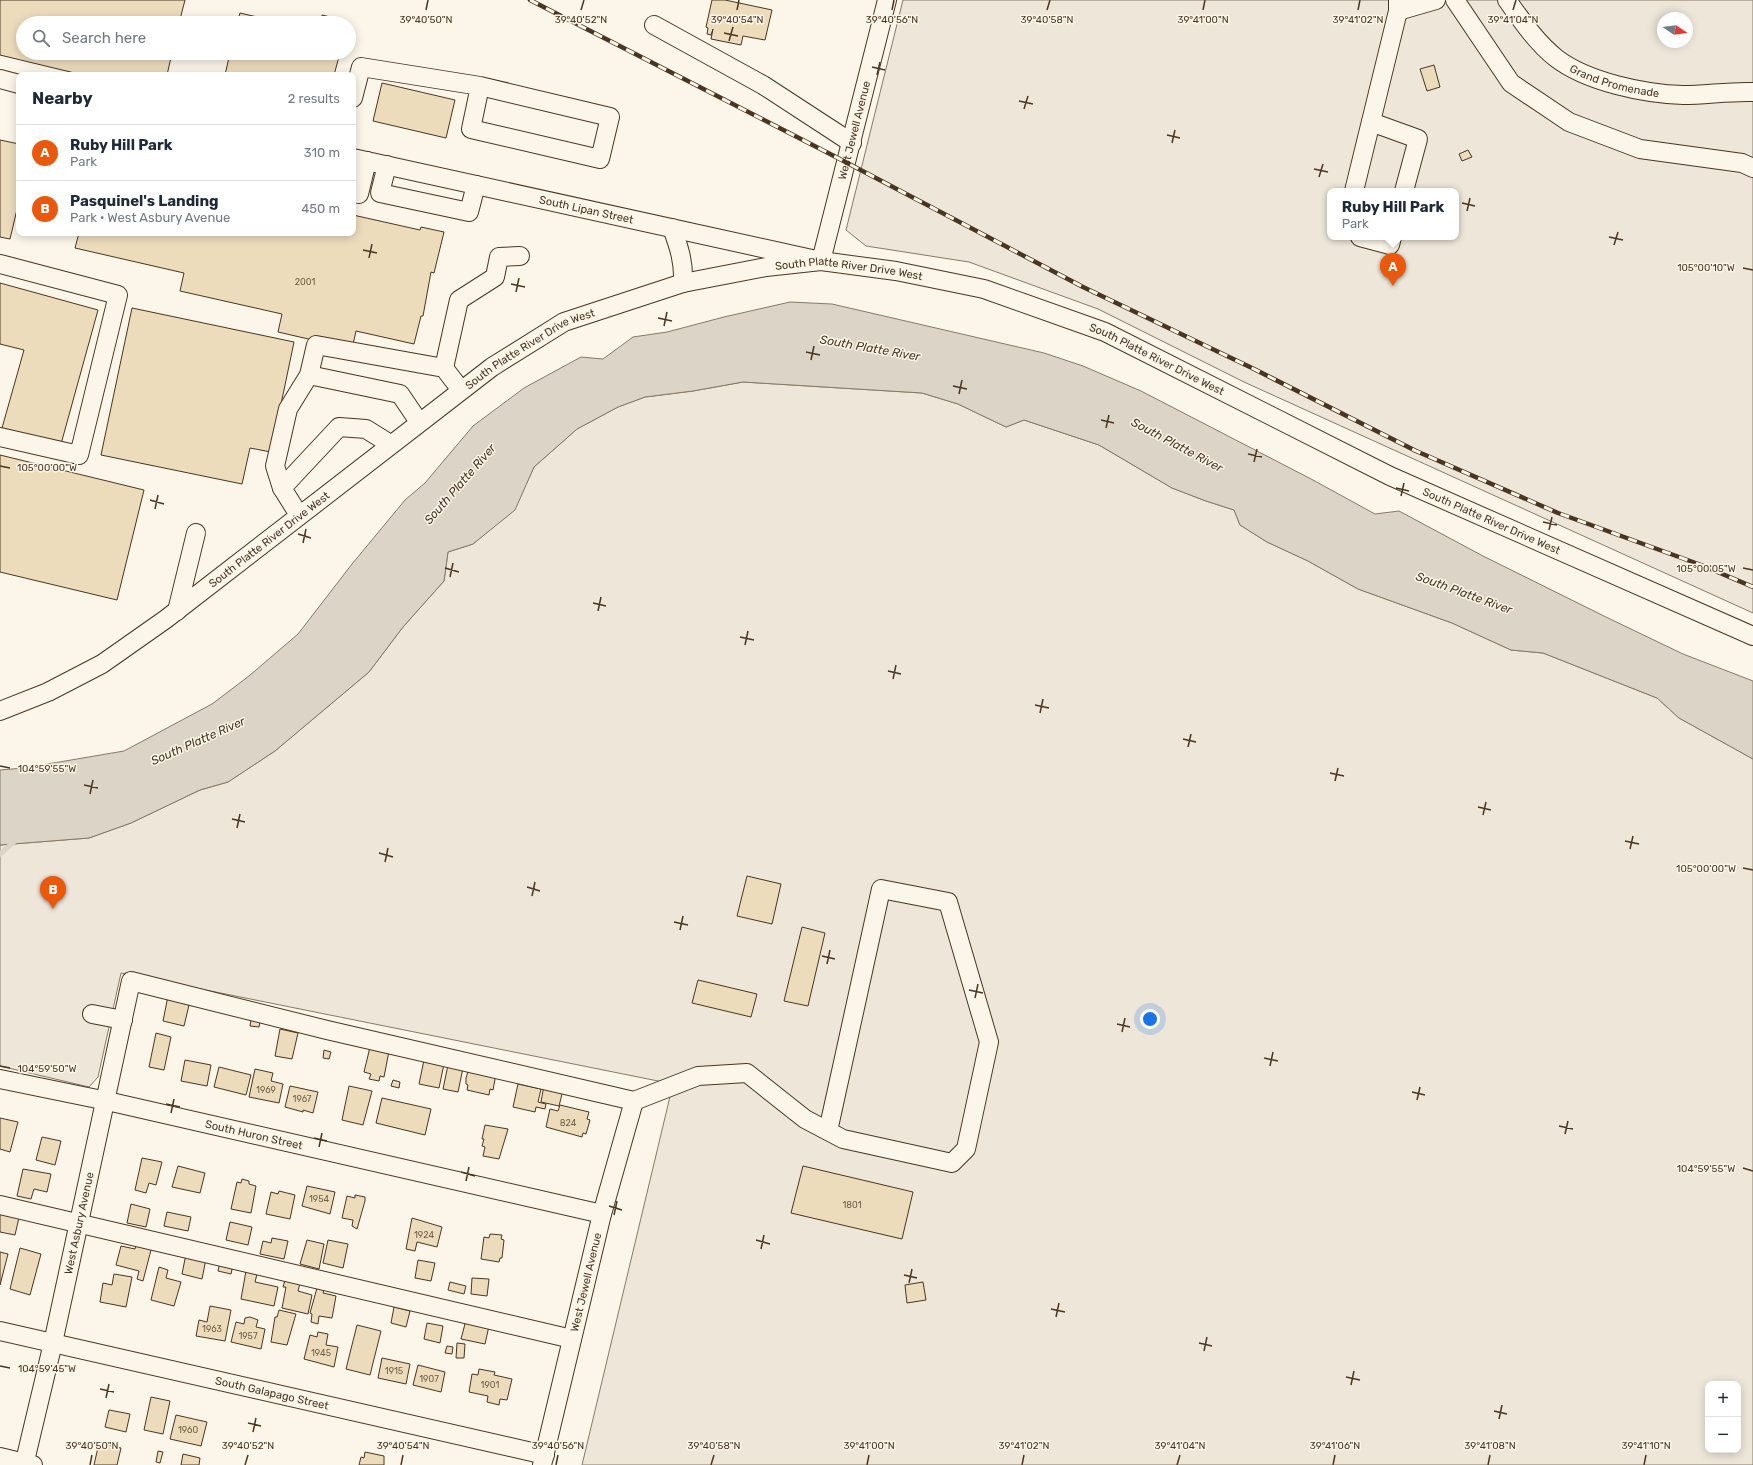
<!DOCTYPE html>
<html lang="en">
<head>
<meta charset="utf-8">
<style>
	:root { --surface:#fff; --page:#f6f6f7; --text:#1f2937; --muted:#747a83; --line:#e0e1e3; --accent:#ea580c }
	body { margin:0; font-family:Rubik,sans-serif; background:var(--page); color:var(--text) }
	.controls { position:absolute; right:12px; bottom:12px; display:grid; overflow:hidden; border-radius:8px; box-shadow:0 2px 10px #0003 }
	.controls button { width:36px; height:36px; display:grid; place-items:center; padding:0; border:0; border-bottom:1px solid var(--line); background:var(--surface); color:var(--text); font:20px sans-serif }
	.compass { position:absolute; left:1657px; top:12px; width:36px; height:36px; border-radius:50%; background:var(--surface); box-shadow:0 2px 10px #0003; rotate:103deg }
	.you { position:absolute; left:1150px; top:1019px; width:14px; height:14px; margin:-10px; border:3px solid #fff; border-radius:50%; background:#1a73e8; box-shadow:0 0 0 6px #1a73e833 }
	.badge { display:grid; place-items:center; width:26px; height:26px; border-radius:50%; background:var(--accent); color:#fff; font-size:13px; font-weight:700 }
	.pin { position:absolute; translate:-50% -33px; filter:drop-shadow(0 1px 2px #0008) }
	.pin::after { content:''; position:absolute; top:21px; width:14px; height:12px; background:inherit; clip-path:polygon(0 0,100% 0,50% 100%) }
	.popup { position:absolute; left:1327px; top:188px; width:132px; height:52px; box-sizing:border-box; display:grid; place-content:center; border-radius:8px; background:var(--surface); filter:drop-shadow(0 1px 3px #0005); font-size:13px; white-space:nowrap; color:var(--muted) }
	.popup b { font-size:15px; color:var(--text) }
	.popup::after { content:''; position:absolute; left:50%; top:100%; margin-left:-8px; border:8px solid transparent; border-top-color:var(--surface) }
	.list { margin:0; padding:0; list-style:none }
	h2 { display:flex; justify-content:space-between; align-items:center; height:52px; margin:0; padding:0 16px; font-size:17px }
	h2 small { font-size:13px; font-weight:400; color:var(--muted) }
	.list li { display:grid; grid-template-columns:26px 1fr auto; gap:12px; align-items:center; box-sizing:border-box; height:56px; padding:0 16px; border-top:1px solid var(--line) }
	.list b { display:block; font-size:15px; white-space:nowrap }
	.list p { margin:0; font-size:13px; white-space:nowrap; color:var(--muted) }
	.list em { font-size:13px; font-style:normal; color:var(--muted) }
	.icon { flex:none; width:22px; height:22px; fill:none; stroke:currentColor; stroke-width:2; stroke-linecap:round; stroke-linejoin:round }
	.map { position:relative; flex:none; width:1753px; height:1465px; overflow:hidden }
	.search { position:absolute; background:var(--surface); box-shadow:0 2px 10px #0003; left:16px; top:16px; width:340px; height:44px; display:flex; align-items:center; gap:10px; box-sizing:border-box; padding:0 14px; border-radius:22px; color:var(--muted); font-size:15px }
	.panel { position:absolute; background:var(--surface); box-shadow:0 2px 10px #0003; left:16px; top:72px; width:340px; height:164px; border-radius:8px }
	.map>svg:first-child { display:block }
</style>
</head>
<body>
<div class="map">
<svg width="1753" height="1465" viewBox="0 0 1753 1465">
	<rect width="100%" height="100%" fill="#fbf6e9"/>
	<!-- green -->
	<g fill="#ede6d9" stroke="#887966" fill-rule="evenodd">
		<path d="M903,0H1753V613L1244,382L1098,309L969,262L866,246L846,230ZM1663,18H1687V42H1663ZM1330,191H1456V237H1330Z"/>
		<path d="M743,382L922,393L958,404L1006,427L1024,420L1099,445L1172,488L1206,501L1234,510L1240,525L1267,542L1308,561L1358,589L1452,623L1511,650L1543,653L1657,698L1679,718L1753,759V1465H582L673,1084L121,973L98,1077L89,1087L0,1066V845L89,838L131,823L200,790L228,782L275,751L369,672L403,627L444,581L448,552L473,544L514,510L534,467L577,429L618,407L645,397L693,391ZM1708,1384H1738V1450H1708Z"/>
	</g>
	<!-- water -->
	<path fill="#dcd4c6" stroke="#887966" d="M790,302L832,304L1044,353L1083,366L1141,391L1313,480L1375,514L1399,511L1483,556L1608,618L1683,654L1753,681V759L1679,718L1657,698L1543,653L1511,650L1452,623L1358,589L1308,561L1267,542L1240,525L1234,510L1206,501L1172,488L1099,445L1024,420L1006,427L958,404L922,393L743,382L693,391L645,397L618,407L577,429L534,467L515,510L473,544L448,552L444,581L403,627L369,672L275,751L228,782L200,790L131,823L89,838L0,845V770L24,768L124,751L212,704L249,676L298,634L352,564L405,500L425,483L473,426L524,388L581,357L603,359L633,337L667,332L724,317Z"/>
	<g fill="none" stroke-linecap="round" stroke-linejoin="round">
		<!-- stream -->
		<path stroke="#dcd4c6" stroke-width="5" d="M0,854L16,840"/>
	</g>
	<!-- building -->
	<g fill="#ecdcbc" stroke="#4a3520">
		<path d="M0,0H185L179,23H23V53H172L167,75H83L0,55Z"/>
		<path d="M712,0H725L772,10L765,40L743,36L741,45L711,39L713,29L711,35L707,34L708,28L706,27Z"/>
		<path d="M240,13L283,23H237Z"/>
		<path d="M322,15L347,21V23H321Z"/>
		<path d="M230,53H340L334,75H225Z"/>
		<path d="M1434,65L1440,87L1427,91L1420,69Z"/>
		<path d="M382,83L455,100L446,138L373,121Z"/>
		<path d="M0,140L19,144V201L10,239L0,237Z"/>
		<path d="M1468,150L1472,157L1462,161L1459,154Z"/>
		<path d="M353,215L420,230L421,227L444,232L434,273L431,272L423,316H421L414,344L356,331L352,349L278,332L282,314L180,291L184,273L75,248L79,233H353Z"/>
		<path d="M0,283L98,310L61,444L2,428L24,350L0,344Z"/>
		<path d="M132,308L294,342L271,452L250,448L242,484L101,455Z"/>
		<path d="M0,455L144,490L117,600L0,572Z"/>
		<path d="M747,876L781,884L772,924L737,916Z"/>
		<path d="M802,927L825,933L808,1006L784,1001Z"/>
		<path d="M698,980L757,994L751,1017L692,1003Z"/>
		<path d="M168,996L190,1001L184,1026L163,1021Z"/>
		<path d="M251,1020L260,1022L259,1027L250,1026Z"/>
		<path d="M280,1029L298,1033L292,1059L275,1056Z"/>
		<path d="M156,1033L171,1037L164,1070L149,1067Z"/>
		<path d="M370,1047L389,1051L384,1077L380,1076L379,1081L369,1079L371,1074L364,1072Z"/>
		<path d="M324,1050L331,1052L329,1059L323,1058Z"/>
		<path d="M185,1060L211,1065L207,1086L181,1081Z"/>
		<path d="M424,1060L444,1064L439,1088L419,1084Z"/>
		<path d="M448,1065L463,1068L458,1092L443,1089Z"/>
		<path d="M219,1067L251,1075L246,1095L214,1087Z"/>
		<path d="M469,1068L496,1074L493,1090L490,1089L489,1095L467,1090L468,1085L466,1084V1078Z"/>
		<path d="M255,1069L273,1073L271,1081L283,1084L279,1103L249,1097Z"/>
		<path d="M393,1080L400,1082L399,1088L391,1086Z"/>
		<path d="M518,1084L541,1089L538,1102L546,1104L545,1109L536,1107L535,1112L513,1107Z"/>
		<path d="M544,1085L563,1090L559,1106L541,1102Z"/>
		<path d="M290,1086L318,1092L313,1113L303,1110V1112L285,1107Z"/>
		<path d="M349,1086L372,1091L363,1125L342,1120Z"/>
		<path d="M382,1098L431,1109L425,1135L376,1123Z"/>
		<path d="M560,1105L589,1112L587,1119L590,1120L586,1134L583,1133L582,1137L546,1127L550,1109L558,1111Z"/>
		<path d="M0,1118L18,1122L10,1152L0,1149Z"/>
		<path d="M485,1125L508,1129L499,1159L483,1156L485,1147L482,1146L484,1139H482Z"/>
		<path d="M42,1137L61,1141L55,1165L36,1160Z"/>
		<path d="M142,1158L162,1162L156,1185L149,1183L146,1193L135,1190Z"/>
		<path d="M178,1166L205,1173L200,1193L172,1187Z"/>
		<path d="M803,1166L913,1192L902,1239L791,1213Z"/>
		<path d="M23,1169L51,1174L47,1192L34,1189L31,1199L17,1196Z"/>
		<path d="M242,1179L249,1181V1184L256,1186L251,1213L231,1209L237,1182L241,1183Z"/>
		<path d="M307,1186L335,1192L330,1214L302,1206Z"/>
		<path d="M279,1191L295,1195L290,1219L266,1214L271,1192L278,1194Z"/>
		<path d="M355,1195L365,1197V1201L357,1229L352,1226L353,1220L342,1218L347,1196L355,1198Z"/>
		<path d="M131,1204L150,1209L146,1227L127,1223Z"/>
		<path d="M0,1209L20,1213L15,1235L0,1232Z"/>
		<path d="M167,1212L191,1217L188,1231L164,1226Z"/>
		<path d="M412,1218L442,1227L437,1247L417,1242L415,1251L406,1249Z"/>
		<path d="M230,1222L252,1227L248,1245L226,1240Z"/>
		<path d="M490,1234L502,1235L501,1239L504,1240L502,1258H500L499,1262L481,1259L484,1237L489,1238Z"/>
		<path d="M272,1238L288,1241L284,1259L260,1254L263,1241L271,1243Z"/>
		<path d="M307,1240L324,1244L319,1269L300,1264Z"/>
		<path d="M328,1240L348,1244L343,1268L323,1263Z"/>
		<path d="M137,1241L152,1246L143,1281L137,1279L139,1271L116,1265L121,1246L135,1249Z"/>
		<path d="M20,1248L41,1254L30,1295L10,1289Z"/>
		<path d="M0,1252L8,1254L0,1285Z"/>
		<path d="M186,1254L206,1259L202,1279L182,1274Z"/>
		<path d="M418,1260L435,1263L431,1281L415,1278Z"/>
		<path d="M220,1262L233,1265L231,1274L218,1271Z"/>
		<path d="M159,1267L168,1270L166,1278L181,1282L174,1306L151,1300Z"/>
		<path d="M246,1271L257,1274L255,1282L278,1287L274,1306L241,1299Z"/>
		<path d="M114,1274L132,1277L126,1307L100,1302L103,1283L112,1285Z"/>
		<path d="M472,1278L489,1279L487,1296L471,1294Z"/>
		<path d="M285,1280L300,1283L298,1291L312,1295L308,1314L282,1308L286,1287H283Z"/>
		<path d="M450,1282L466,1286L464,1294L448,1290Z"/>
		<path d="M923,1282L926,1300L907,1303L905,1285Z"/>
		<path d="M317,1288L324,1289L323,1293L336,1296L332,1318L319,1316L318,1324L311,1322L312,1314L310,1313Z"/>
		<path d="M210,1306L231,1310L225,1341L196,1336L199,1320L207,1322Z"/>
		<path d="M394,1307L410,1311L406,1327L391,1323Z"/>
		<path d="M279,1310L296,1314L287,1345L271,1342L275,1317H277Z"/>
		<path d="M250,1317L258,1320L256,1327L265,1329L261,1349L231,1342L236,1322L244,1324L245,1318Z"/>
		<path d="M466,1320L489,1326L485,1344L461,1339Z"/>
		<path d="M427,1323L443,1326L440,1343L424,1339Z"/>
		<path d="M357,1325L381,1331L370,1375L346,1369Z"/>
		<path d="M318,1332L328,1334L326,1345L338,1347L334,1367L304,1359L310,1335L317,1337Z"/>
		<path d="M457,1343L465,1344L464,1358H456Z"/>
		<path d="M447,1346L453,1347L452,1354L445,1353Z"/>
		<path d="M382,1358L410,1364L406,1384L378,1378Z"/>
		<path d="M418,1365L445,1372L441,1392L413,1385Z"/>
		<path d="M479,1369L495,1372L494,1375L512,1379L507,1400L500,1399L499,1405L487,1402L488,1396L469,1392L472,1374L478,1375Z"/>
		<path d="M151,1397L170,1401L163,1434L144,1430Z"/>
		<path d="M109,1410L130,1414L126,1432L105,1427Z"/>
		<path d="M176,1415L207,1422L201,1446L170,1439Z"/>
		<path d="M99,1443L121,1448L117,1465H94Z"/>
		<path d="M158,1451L163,1452L160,1463L156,1462Z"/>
		<path d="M365,1452L384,1456V1465H359L361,1457L364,1458Z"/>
		<path d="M183,1454L200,1458L199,1465H181Z"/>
	</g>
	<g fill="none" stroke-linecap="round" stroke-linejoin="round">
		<defs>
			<g id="minor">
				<path d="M1455,0L1511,83L1569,122L1640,149L1742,163L1753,168"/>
				<path id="s1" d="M1507,0C1522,21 1536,42 1556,58C1587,82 1645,94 1683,95C1706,95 1730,91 1753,92"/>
				<path d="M1398,11L1436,0"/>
				<path d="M654,25L763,85L852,143"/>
				<path d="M0,79L19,84"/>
				<path d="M353,98L361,67L480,86L610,117L600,159L471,129L480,86"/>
				<path d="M1371,122L1418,139L1404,191"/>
				<path id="s2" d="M353,158L821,261L887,0"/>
				<path d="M387,165L380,193L469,212L476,185"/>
				<path d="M1354,191L1398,11V0"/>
				<path d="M353,193L359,194L367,161"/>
				<path d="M672,228C679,247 684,262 683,283"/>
				<path d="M1360,237L1390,245L1392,237"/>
				<path d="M0,264L118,295L79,455L0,437"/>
				<path d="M444,368L459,300L495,277L499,257L520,256"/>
				<path d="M309,375L400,394L419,422"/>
				<path d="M282,488L275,466L288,409L309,375L316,345L444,368L461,390"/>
				<path d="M299,515L282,488L339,427L366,429L390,444"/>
				<path d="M177,611L196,533"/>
				<path id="s3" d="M0,711L48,692L102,664L166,619L492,367L564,322L683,283L766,267L821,261L896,271L984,289L1105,332L1390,476L1753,636"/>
				<path d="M92,1014L123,1020"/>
				<path id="s4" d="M0,1079L107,1101L602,1214"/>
				<path d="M0,1205L572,1339"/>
				<path id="s5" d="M0,1331L545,1455"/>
				<path d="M0,1457L33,1465"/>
				<path id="s6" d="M24,1465L53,1343L131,981L327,1030L634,1101L698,1076L747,1073L805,1119L843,1139L952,1163L966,1149L989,1042L948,902L881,889L828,1131"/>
				<path id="s7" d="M542,1465L602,1214L634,1101"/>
			</g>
		</defs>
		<!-- minor casing -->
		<use href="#minor" stroke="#4a3520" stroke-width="20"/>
		<!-- minor -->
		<use href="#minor" stroke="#fbf6e9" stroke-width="18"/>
		<defs>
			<path id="rail" d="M530,0L834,156L1083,287L1252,368L1416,451L1558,513L1701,565L1753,587"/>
		</defs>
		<!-- rail casing -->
		<use href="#rail" stroke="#4a3520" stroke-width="4.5"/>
		<!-- rail -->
		<use href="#rail" stroke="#fbf6e9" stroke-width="3" stroke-dasharray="9" stroke-linecap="butt"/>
	</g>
	<!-- ticks -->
	<path fill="none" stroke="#4a3520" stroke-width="1.5" d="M426,10L428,0M581,10L584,0M737,10L739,0M892,10L894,0M1047,10L1050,0M1203,10L1205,0M1358,10L1360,0M1513,10L1516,0M724,33L738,36M729,41L733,27M872,67L885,70M877,75L880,62M1019,101L1033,104M1024,109L1028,96M1167,135L1180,138M1172,143L1175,130M1314,169L1328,172M1319,177L1323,164M1462,203L1475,206M1467,211L1470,198M1609,237L1623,240M1614,245L1618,232M363,250L377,253M369,258L372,244M1743,268L1753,270M511,284L525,287M516,292L519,278M658,318L672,321M664,326L667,312M806,352L820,355M811,360L814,346M953,386L967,389M959,394L962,380M1101,420L1114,423M1106,428L1109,415M1248,454L1262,457M1254,462L1257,449M0,466L10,468M1396,488L1409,491M1401,496L1404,483M150,500L164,504M155,509L158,495M1543,522L1557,525M1549,530L1552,517M298,534L311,538M303,543L306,529M445,568L459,572M1743,568L1753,570M450,577L453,563M593,603L606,606M598,611L601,597M740,637L754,640M745,645L748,631M888,671L901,674M893,679L896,665M1035,705L1049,708M1040,713L1043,699M1183,739L1196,742M1188,747L1191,734M0,766L10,768M1330,773L1344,776M1335,781L1338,768M84,785L98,788M90,794L93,780M1478,807L1491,810M1483,815L1486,802M232,819L245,822M237,828L240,814M1625,841L1639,844M1630,849L1633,836M379,853L393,857M385,862L388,848M1743,868L1753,870M527,887L540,891M532,896L535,882M674,922L688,925M680,930L683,916M822,956L835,959M827,964L830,950M969,990L983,993M975,998L978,984M1117,1024L1130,1027M1122,1032L1125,1018M1264,1058L1278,1061M0,1066L10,1068M1270,1066L1273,1052M1412,1092L1425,1095M1417,1100L1420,1087M166,1104L180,1107M171,1113L174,1099M1559,1126L1573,1129M1565,1134L1568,1121M314,1138L327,1141M319,1147L322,1133M1743,1168L1753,1171M461,1172L475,1176M466,1181L469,1167M609,1206L622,1210M614,1215L617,1201M756,1240L770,1244M761,1249L764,1235M904,1275L917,1278M909,1283L912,1269M1051,1309L1065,1312M1056,1317L1059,1303M1199,1343L1212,1346M1204,1351L1207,1337M0,1366L10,1368M1346,1377L1360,1380M1351,1385L1354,1371M100,1389L114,1392M106,1398L109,1384M1494,1411L1507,1414M1499,1419L1502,1405M248,1423L261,1426M253,1432L256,1418M90,1465L92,1455M245,1465L248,1455M401,1465L403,1455M556,1465L558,1455M711,1465L714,1455M867,1465L869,1455M1022,1465L1024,1455M1177,1465L1180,1455M1333,1465L1335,1455M1488,1465L1490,1455M1644,1465L1646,1455"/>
	<g text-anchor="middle" stroke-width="3" stroke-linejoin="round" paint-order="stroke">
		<!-- number labels -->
		<g font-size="9" fill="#725f47">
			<text x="305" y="285">2001</text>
			<text x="266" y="1093">1969</text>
			<text x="302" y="1102">1967</text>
			<text x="568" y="1126">824</text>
			<text x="319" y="1202">1954</text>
			<text x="852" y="1208">1801</text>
			<text x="424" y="1238">1924</text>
			<text x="212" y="1332">1963</text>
			<text x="248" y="1339">1957</text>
			<text x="321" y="1356">1945</text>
			<text x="394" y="1374">1915</text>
			<text x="429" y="1382">1907</text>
			<text x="490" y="1388">1901</text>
			<text x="188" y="1433">1960</text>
		</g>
		<!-- street labels -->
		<g font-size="11" fill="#4a3520" stroke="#fbf6e9">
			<text dy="4" stroke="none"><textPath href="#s1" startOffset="140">Grand Promenade</textPath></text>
			<text dy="4" stroke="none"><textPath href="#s2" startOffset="614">West Jewell Avenue</textPath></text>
			<text dy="4" stroke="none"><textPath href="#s2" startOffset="239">South Lipan Street</textPath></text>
			<text dy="4" stroke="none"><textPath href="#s3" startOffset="981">South Platte River Drive West</textPath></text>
			<text dy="4" stroke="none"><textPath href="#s3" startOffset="645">South Platte River Drive West</textPath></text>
			<text dy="4" stroke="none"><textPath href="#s3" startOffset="1305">South Platte River Drive West</textPath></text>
			<text dy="4" stroke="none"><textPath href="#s3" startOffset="1677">South Platte River Drive West</textPath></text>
			<text dy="4" stroke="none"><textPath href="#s3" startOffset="321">South Platte River Drive West</textPath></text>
			<text dy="4" stroke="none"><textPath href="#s4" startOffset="260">South Huron Street</textPath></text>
			<text dy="4" stroke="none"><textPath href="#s6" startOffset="248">West Asbury Avenue</textPath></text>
			<text dy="4" stroke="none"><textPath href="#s7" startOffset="188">West Jewell Avenue</textPath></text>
			<text dy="4" stroke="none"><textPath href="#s5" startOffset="279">South Galapago Street</textPath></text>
		</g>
		<!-- water labels -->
		<g font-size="12" font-style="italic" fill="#4a3520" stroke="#fbf6e9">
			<text transform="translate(870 348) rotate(10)" y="4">South Platte River</text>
			<text transform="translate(1177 445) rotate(28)" y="4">South Platte River</text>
			<text transform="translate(460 484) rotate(-49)" y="4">South Platte River</text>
			<text transform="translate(1464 593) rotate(20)" y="4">South Platte River</text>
			<text transform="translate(198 741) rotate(-24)" y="4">South Platte River</text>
		</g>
	</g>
	<g font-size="10" text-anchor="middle" fill="#4a3520" stroke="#fbf6e9" stroke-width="3" stroke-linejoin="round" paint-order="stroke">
		<text x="426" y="23">39°40'50"N</text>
		<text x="581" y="23">39°40'52"N</text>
		<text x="737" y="23">39°40'54"N</text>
		<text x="892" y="23">39°40'56"N</text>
		<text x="1047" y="23">39°40'58"N</text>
		<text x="1203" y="23">39°41'00"N</text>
		<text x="1358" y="23">39°41'02"N</text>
		<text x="1513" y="23">39°41'04"N</text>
		<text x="1706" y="271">105°00'10"W</text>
		<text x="47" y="471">105°00'00"W</text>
		<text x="1706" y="572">105°00'05"W</text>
		<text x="47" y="772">104°59'55"W</text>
		<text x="1706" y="872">105°00'00"W</text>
		<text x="47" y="1072">104°59'50"W</text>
		<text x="1706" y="1172">104°59'55"W</text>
		<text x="47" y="1372">104°59'45"W</text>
		<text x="92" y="1449">39°40'50"N</text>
		<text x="248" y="1449">39°40'52"N</text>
		<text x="403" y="1449">39°40'54"N</text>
		<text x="558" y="1449">39°40'56"N</text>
		<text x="714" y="1449">39°40'58"N</text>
		<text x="869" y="1449">39°41'00"N</text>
		<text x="1024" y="1449">39°41'02"N</text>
		<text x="1180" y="1449">39°41'04"N</text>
		<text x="1335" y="1449">39°41'06"N</text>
		<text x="1490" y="1449">39°41'08"N</text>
		<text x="1646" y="1449">39°41'10"N</text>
	</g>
</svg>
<div class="controls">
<button>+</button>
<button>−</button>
</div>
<svg class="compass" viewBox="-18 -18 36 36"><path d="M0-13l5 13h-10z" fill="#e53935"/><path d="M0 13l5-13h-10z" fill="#747a83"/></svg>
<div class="you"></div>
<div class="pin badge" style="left:1393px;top:286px">A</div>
<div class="popup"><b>Ruby Hill Park</b>Park</div>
<div class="pin badge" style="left:53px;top:909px">B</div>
<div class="search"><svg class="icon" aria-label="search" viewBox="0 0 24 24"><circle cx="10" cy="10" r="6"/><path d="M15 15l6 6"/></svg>Search here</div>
<section class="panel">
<h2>Nearby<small>2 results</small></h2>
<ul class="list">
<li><span class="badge">A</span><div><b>Ruby Hill Park</b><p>Park</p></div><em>310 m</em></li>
<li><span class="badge">B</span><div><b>Pasquinel's Landing</b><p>Park · West Asbury Avenue</p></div><em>450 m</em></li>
</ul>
</section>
</div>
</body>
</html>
